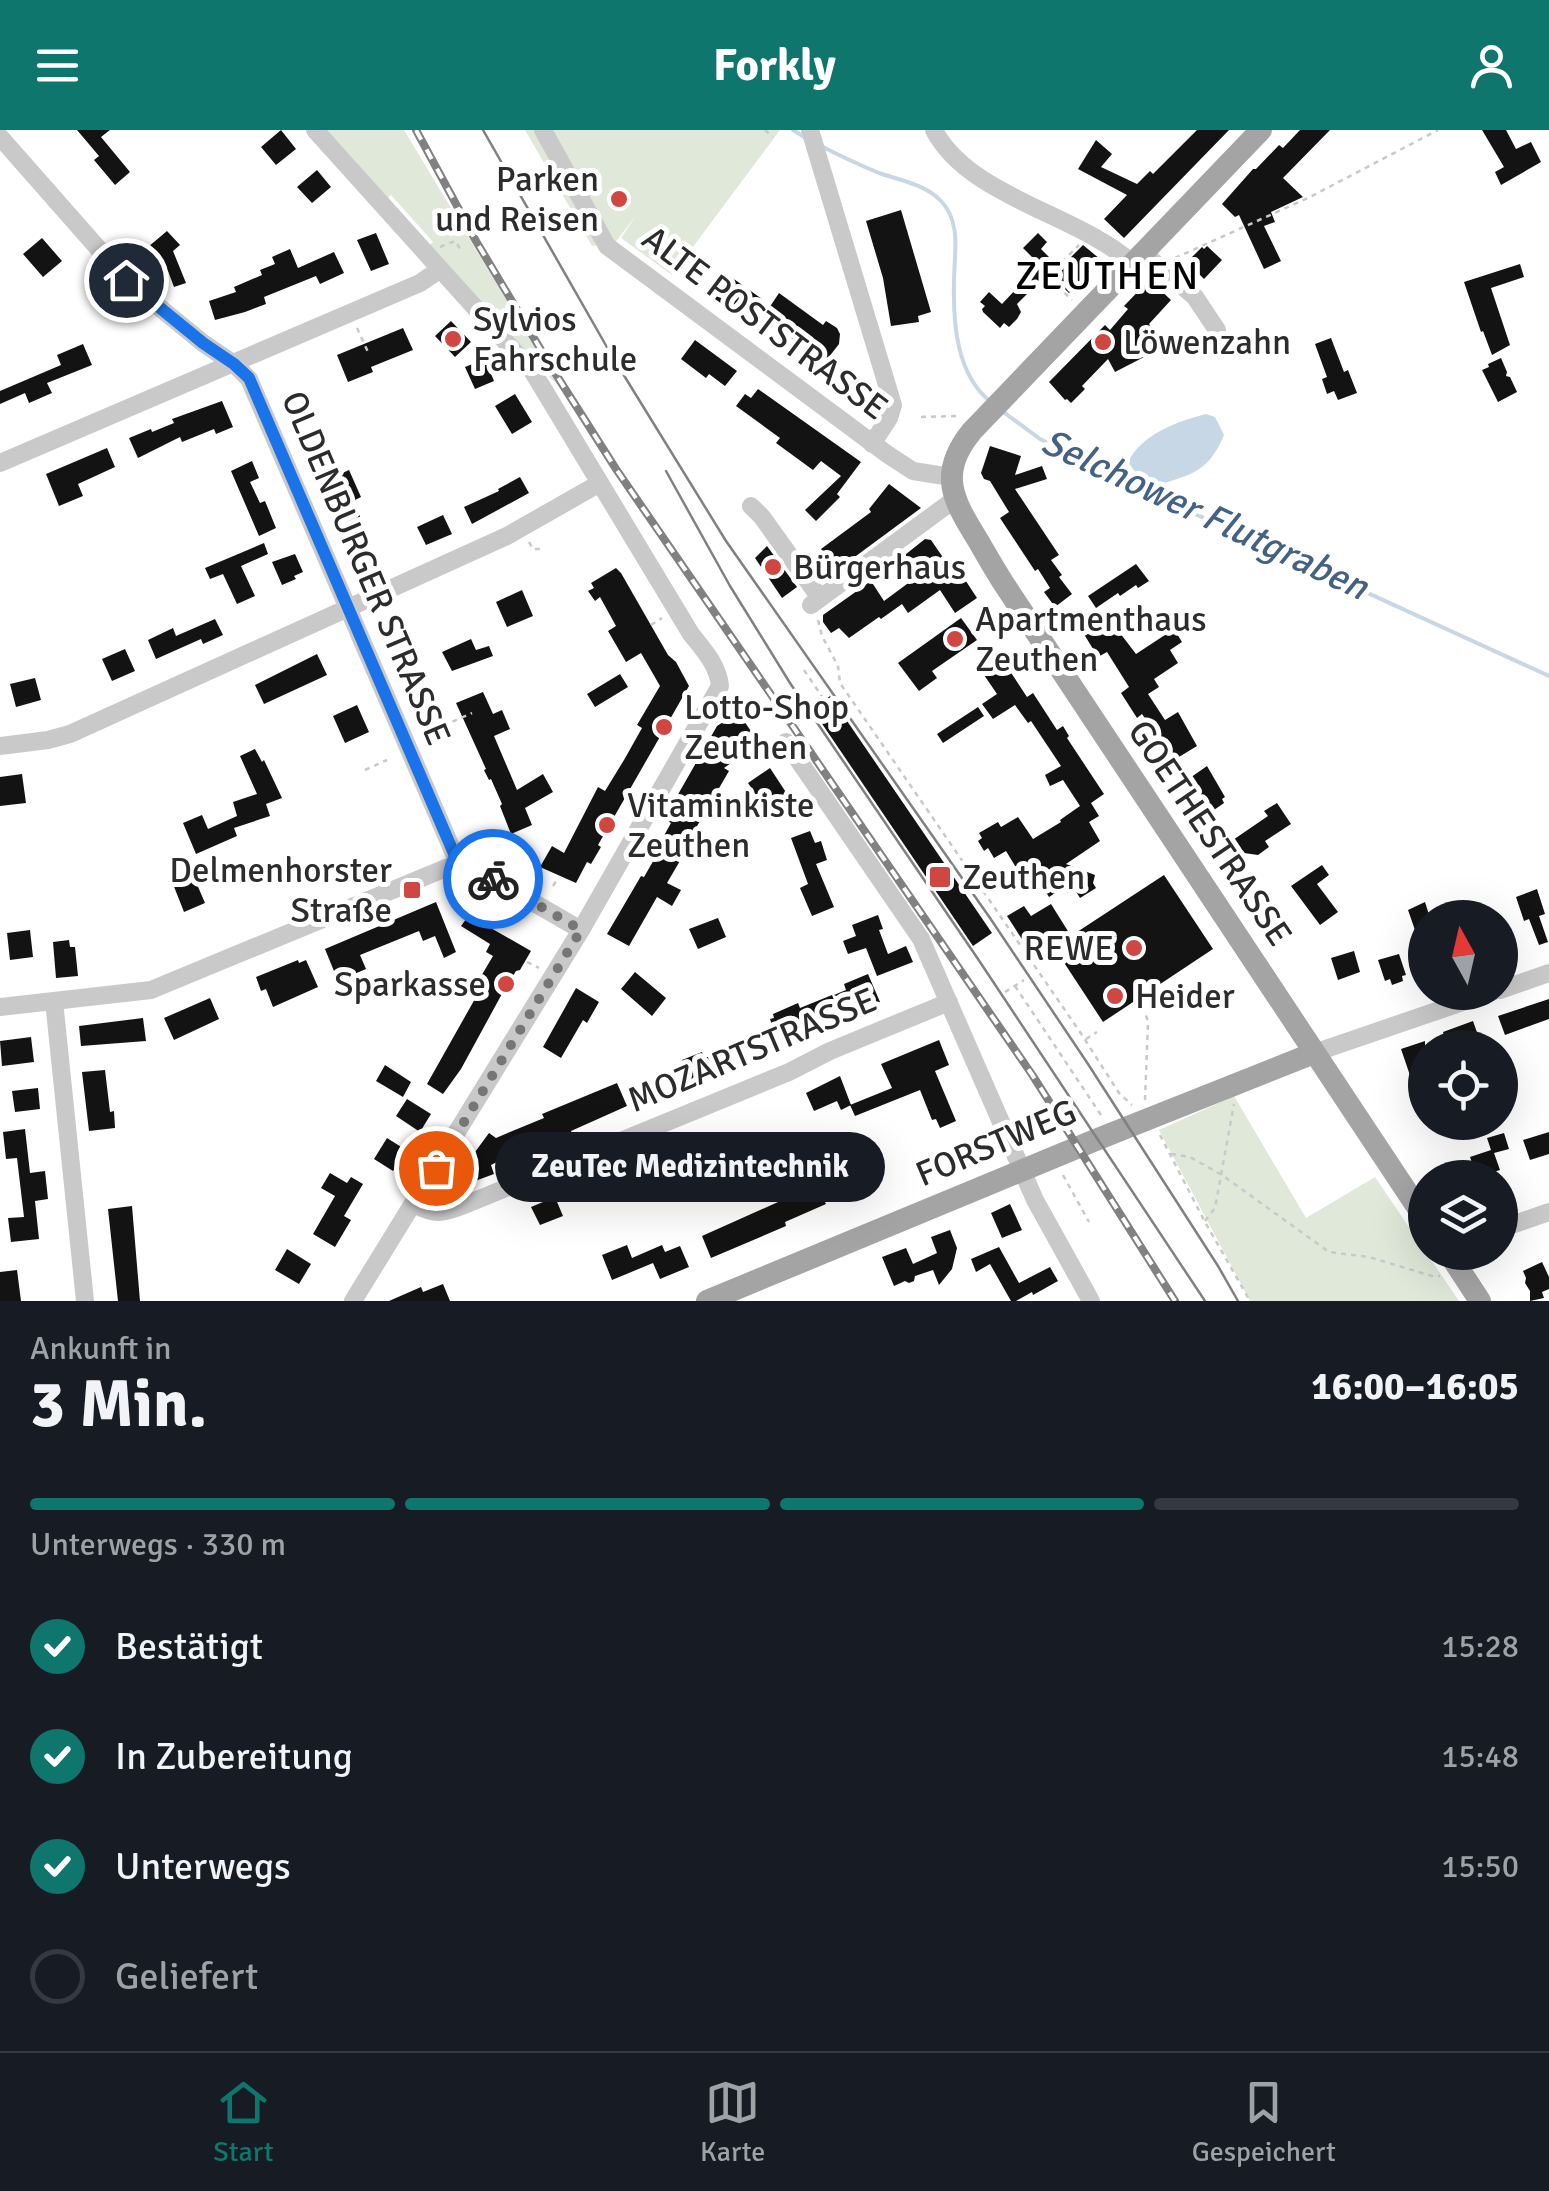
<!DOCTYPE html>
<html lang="de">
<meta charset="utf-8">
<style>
body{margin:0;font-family:Signika,sans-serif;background:#20242c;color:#f1f3f6;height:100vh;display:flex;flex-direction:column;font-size:38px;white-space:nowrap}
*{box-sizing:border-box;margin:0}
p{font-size:32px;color:#9ea1a6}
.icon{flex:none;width:55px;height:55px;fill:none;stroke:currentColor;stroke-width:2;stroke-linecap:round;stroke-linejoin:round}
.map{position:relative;height:1171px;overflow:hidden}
.details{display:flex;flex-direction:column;background:#171b24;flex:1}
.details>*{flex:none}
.needle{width:65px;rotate:352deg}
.buttons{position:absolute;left:1408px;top:770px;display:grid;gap:20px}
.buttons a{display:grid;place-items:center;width:110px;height:110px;border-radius:50%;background:#171b24;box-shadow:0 10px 40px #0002;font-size:50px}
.pin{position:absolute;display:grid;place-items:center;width:85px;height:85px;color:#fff;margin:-42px;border:5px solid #fff;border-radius:50%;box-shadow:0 2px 10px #0007}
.courier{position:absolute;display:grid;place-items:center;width:100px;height:100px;margin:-50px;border:8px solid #1a73e8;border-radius:50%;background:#fff;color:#222;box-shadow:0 2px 12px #0007}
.bubble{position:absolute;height:70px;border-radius:35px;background:#171b24;box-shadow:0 10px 40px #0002;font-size:32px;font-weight:700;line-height:70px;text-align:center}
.overview em{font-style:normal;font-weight:700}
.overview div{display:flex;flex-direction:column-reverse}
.overview{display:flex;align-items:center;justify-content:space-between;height:170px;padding:0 30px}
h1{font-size:65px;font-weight:700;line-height:75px}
.bar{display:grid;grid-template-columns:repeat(4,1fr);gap:15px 10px;align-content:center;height:120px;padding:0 30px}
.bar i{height:12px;border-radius:8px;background:#363941}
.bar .current{background:#0f766e}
.bar p{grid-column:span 4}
ol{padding:0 30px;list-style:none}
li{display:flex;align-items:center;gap:30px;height:110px}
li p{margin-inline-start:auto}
li .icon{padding:10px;border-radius:50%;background:#0f766e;color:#fff;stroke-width:4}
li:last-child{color:#9ea1a6}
li i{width:55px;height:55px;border:5px solid #363941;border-radius:50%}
header{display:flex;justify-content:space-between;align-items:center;height:130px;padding:0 30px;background:#0f766e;color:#fff;font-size:45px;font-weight:700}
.menu{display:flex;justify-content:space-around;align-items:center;height:140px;border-top:2px solid #363941;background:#171b24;font-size:28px;color:#9ea1a6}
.menu a{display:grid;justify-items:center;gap:5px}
.menu .current{color:#0f766e}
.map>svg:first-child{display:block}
</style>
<header><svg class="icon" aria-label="menu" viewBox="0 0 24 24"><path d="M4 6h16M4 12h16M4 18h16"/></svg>Forkly<svg class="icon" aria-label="person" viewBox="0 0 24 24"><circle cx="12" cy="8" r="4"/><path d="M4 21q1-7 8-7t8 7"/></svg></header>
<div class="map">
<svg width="1549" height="1171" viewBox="0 0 1549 1171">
<rect width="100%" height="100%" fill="#fff"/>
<path fill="#e0e8da" d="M326 0H404L557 254 539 238 427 117 433 112 391 65 385 70Z
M525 0H780L672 145 621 108 637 84 615 113 592 116Z
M1234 966 1306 1088 1375 1047 1459 1171H1250L1159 1000Z"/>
<path fill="#c8d7e6" d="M1206 284 1215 287 1224 305C1213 331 1202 341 1177 349 1153 358 1142 353 1128 332 1142 304 1178 291 1206 284Z"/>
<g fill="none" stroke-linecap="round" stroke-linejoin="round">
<path stroke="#c8d7e6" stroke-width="4" d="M793 0 806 8
M823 17C842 27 860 35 879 43 900 50 926 55 941 71 962 93 954 124 954 152 953 192 956 245 991 272
M1002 281 1040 309 1123 351 1549 546"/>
</g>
<path fill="#131313" d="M77 0H110L101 7 130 42 115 55 94 30 99 26Z
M281 0 296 19 276 35 261 17Z
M1197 0H1229L1124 108 1104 89 1127 65 1078 39 1096 10 1112 24 1101 37 1137 54 1150 41 1153 44Z
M1300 0H1330L1283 48 1303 67 1271 82 1275 92 1264 96 1281 131 1264 139 1239 85 1235 87 1222 74 1253 39H1256L1279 15 1283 18Z
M1482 0H1506L1516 19 1531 12 1541 32 1501 55 1495 42 1504 37Z
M317 40 331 57 312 73 297 57Z
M901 80 931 182 918 186 919 192 891 196 883 148 866 91Z
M167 101 180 115 173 121 186 153 174 157 168 141 148 117Z
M376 103 389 134 371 141 357 110Z
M1038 103 1047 112 1041 119 1060 138 1083 115 1100 129 1069 163 1048 143 1017 174 1021 182 1017 189 1009 197 1004 193 1000 198 983 182 982 179 985 176 980 172 989 162 1002 174 1019 156 1016 153 1036 131 1023 118Z
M42 108 62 131 43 147 23 124Z
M1207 116 1222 130 1204 149 1187 132 1202 117 1204 119Z
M290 119 298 138 334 122 344 143 320 154 316 146 264 167 266 174 245 182 215 190 209 171 236 162 234 157 262 145 260 140 275 134 272 127Z
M1520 134 1524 147 1491 158 1510 215 1492 225 1483 201 1481 202 1464 152Z
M731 147 762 169 746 191 715 169Z
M1152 147 1160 155 1157 157 1171 170 1149 194 1152 198 1149 204 1151 207 1141 218 1148 225 1115 242 1108 229 1082 256 1085 259 1071 273 1067 269 1065 270 1049 252 1105 195 1110 200 1128 179 1124 176Z
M779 163 823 195 826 191 837 198 840 204 839 214 825 232 776 197 779 194 765 184Z
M451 191 471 212 455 227 435 206Z
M403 198 413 220 371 237 373 242 348 252 337 225Z
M1331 208 1344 242 1348 240 1357 263 1338 270 1334 261 1327 264 1322 249 1327 247 1315 214Z
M695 210 737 241 725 256 709 244 706 248 681 229Z
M83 214 92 235 47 253 52 263 29 273 25 263 0 274V261L61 235 57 225Z
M1501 228 1507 242 1506 246 1510 247 1517 262 1498 272 1482 240 1489 237 1488 234Z
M485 229 494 251 475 259 465 237Z
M758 259 861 332 837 364 840 367 816 391 805 380 841 346 821 331 813 340 776 313 780 308 736 276 745 264 751 268Z
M515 264 532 292 512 304 495 276Z
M222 271 233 297 216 304 214 299 182 312 180 307 138 328 129 308 151 299 152 302 174 293 172 289Z
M990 316 1021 326 1015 345 1042 336 1047 349 1015 359 1059 425 1051 430 1062 445 1059 447 1072 464 1055 477 1044 462 1050 458 1038 439 1035 441 1000 388 1009 382 990 351 984 349 981 343Z
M107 318 115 337 78 354 83 366 59 376 46 344Z
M252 331 259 348 250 352 260 373 265 371 276 398 259 406 231 341Z
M349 340 361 367 353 371 367 402 362 405 374 436 361 442 349 411 346 412 321 353Z
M520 347 529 363 472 394 464 377 499 361 498 359Z
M889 354 921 378 837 440 821 419 871 382 869 379Z
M443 385 452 404 426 415 417 397Z
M925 409 931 410 953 442 958 439 977 468 955 483 940 460 908 483 902 474 881 489 879 487 849 508 839 498 831 503 823 492V485L871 451 884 471 911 451 896 432Z
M264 413 268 424 241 436 255 466 237 474 223 444 210 449 205 438Z
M767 416 797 457 782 468 755 428Z
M295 424 303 442 294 446 296 449 282 455 272 432Z
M1136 434 1149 451 1138 458 1136 455 1120 466 1118 463 1096 478 1088 466Z
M616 438 621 443 668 525 676 532 689 556 598 715 601 717 591 734 587 732 576 753 540 737 552 716 564 723 598 657 605 661 624 630 642 598 637 595 660 556 641 523 626 532 608 501 616 496 600 467 595 471 588 461 594 458 591 453Z
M522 460 533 486 507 497 496 472Z
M1107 486 1136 524 1174 499 1182 512 1170 520 1178 533 1154 549 1159 557 1148 564 1165 590 1178 582 1197 616 1174 630 1142 584 1137 588 1121 563 1129 557 1107 522 1098 527 1082 501Z
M961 488 977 510 932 541 937 548 919 561 898 533Z
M215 489 223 505 203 514 201 509 156 529 148 510 173 498 176 506Z
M471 509 476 520 489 516 493 526 452 541 442 522Z
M125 519 135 541 112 551 102 529Z
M317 524 327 545 264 574 255 555Z
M1002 529 1027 567 1033 563 1057 600 1063 596 1069 606 1067 608 1104 664 1091 673 1099 686 1089 692 1100 711 1066 734 1095 745 1093 753 1096 758 1080 768 1071 753 1049 767 1037 748 1026 754 1006 721 994 728 988 718 984 721 978 711 982 708 979 703 998 692 1001 697 1018 687 1033 709 1061 692 1060 690 1080 676 1063 650 1050 656 1045 645 1061 636 1031 591 1028 593 1015 575 993 589 982 574 997 564 982 542Z
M620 544 628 557 595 577 587 564Z
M35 548 41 570 16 577 10 554Z
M483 562 493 584 502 580 510 599 494 606 517 660 543 644 553 662 525 678 532 695 511 704 500 676 502 674 491 649 489 650 484 640 486 639 456 573Z
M830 566 992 803 973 816 812 579Z
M357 575 369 602 345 613 333 586Z
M978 577 984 586 943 613 937 604Z
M731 587H739L744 591 755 607 752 609 756 615 724 638 729 641 682 722 684 724 667 753 681 760 672 776 657 767 629 816 607 804 641 746 644 747 659 721 656 720 671 693 664 689 717 596Z
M255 619 262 632 264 630 282 668 266 674 270 686 234 698 237 706 196 724 183 693 202 685 208 699 237 686 233 672 257 664 240 626Z
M1207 636 1225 667 1222 669 1224 673 1214 680 1211 676 1208 678 1187 650Z
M770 638 795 676 773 691 748 653Z
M22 644 26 673 0 676V647Z
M1277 673 1291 694 1265 711 1269 717 1258 725 1237 722 1230 712 1268 686 1264 681Z
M810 701 815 713 821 711 827 730 816 734 834 777 812 786 800 758 808 754 791 708Z
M1322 735 1329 745 1317 754 1338 782 1320 795 1291 756Z
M193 745 205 773 184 782 173 754Z
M1164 745 1213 819 1103 892 1061 828 1051 835 1037 814 1027 817 1007 786 1024 776 1031 786 1051 774 1071 806Z
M1537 759 1545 784 1539 786 1548 812 1539 815 1529 789 1524 791 1516 767Z
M436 772 456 822 444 828 435 806 423 811 419 801 360 825 366 839 338 851 325 819Z
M1425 772 1430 788H1425V823H1423L1408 780Z
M475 777 494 789 489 797 531 821 520 840 516 841 503 862 461 939 443 964 427 954 485 851 480 848 493 826 486 822 490 814 461 796Z
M878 785 883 799 879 800 888 824 906 816 913 832 877 846 866 818 848 824 843 811 856 806 852 795Z
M718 788 726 807 698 819 689 799Z
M30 800 33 827 10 830 7 803Z
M69 810 70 817H75L78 846 56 848 53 812Z
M1354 821 1360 842 1338 850 1331 828Z
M1399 824 1406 845 1402 846 1403 851 1392 855 1390 849 1385 851 1378 830Z
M298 830 299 833 306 830 318 857 273 877 266 859 261 861 256 847Z
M635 842 666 868 652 886 621 859Z
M868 844 880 872 864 878 834 865 846 860 844 854Z
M576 858 599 872 587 893 583 890 561 928 543 917Z
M832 865 841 887 783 909 779 899 774 901 770 889 774 888 773 884 798 873 800 878Z
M210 868 219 889 174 910 164 888Z
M1549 869V889L1505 905 1498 886Z
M143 888 146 911 81 916 79 896Z
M1473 891 1480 911 1474 913 1475 918H1448L1443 902Z
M31 907 34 932 2 936 0 911Z
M939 910 949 935 935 941 956 991 940 998 936 989 932 990 920 960 855 986 850 975 892 958 881 934Z
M1425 911V957L1415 960 1401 919Z
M726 921 729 928 708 938 710 942 691 950 682 930 702 922 704 928Z
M385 935 411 952 403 967 376 951Z
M105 940 110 982 114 981 115 998 89 1001 82 942Z
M840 946 851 975 841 980 837 971 814 981 806 963Z
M617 953 627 976 571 1001 576 1016 568 1019 561 1004 553 1008 551 1003 517 1017 518 1021 491 1035 494 1044 475 1051 464 1037 489 1003 496 1008 510 1002 544 988 542 984Z
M38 958 40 979 15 982 12 961Z
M407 969 431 984 420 1002 396 986Z
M25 999 30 1043 45 1041 48 1069 35 1071 39 1109 11 1112 8 1088 24 1087 17 1028 6 1029 3 1002Z
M1549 1002V1024L1530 1030 1523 1010Z
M1504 1003 1509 1019 1494 1023 1500 1040 1477 1047 1470 1027 1491 1020 1487 1008Z
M387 1008 406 1020 393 1041 374 1029Z
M865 1030 874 1051 863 1056 865 1061 853 1066 851 1061 825 1072 826 1074 785 1092 786 1096 711 1128 702 1106 787 1068 784 1062 790 1060 789 1058 814 1047 816 1051Z
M330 1043 347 1053 351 1047 363 1054 344 1086 351 1090 335 1117 313 1104 335 1066 321 1058Z
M555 1067 563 1086 540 1095 531 1077Z
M1010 1074 1022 1100 1002 1108 991 1083Z
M132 1076 140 1171H118L108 1079Z
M950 1100 957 1118 952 1139 939 1155 933 1140 915 1146 914 1151 909 1153 905 1151 894 1156 882 1127 906 1118 913 1134 937 1123 931 1107Z
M627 1115 632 1128 662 1115 665 1122 680 1116 689 1137 660 1149 653 1133 612 1150 602 1125Z
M999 1117 1019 1153 1050 1137 1058 1151 1033 1165 1032 1162 1016 1171H1011L990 1134 976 1142 971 1129Z
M287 1119 311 1134 299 1154 275 1140Z
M1542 1132 1549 1147V1159L1542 1162 1544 1168 1530 1171V1161L1525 1153 1526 1148 1523 1141Z
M17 1140 21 1171H0V1142Z
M443 1154 450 1171H389L421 1157 423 1162Z"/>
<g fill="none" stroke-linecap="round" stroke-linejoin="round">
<path stroke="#c9c9c9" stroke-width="2.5" stroke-dasharray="5 5" stroke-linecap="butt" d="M765 0 773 7
M440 117 455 111 461 120
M1175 128 1308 68 1438 0
M1062 132 1079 115
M1050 149 1072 170
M357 198 368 222
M921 287 959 286
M529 412 533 419H540
M818 490 822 506 838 536 840 553 1080 902 1119 963 1132 975
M651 495 662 488
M804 540 831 580
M818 589 837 576
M448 598 447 594 472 583
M754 608 766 625
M365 640 387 630
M491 731 502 725
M553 756 558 748
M527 832 539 838
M1015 856 1103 988
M1005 862 1024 850
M1086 909 1097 902
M1145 970 1148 892 1145 882
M1160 1005 1205 1092 1250 1171
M1171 1024 1190 1027 1222 1045 1329 1122 1369 1127 1432 1146H1440
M1063 1045 1089 1092
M1205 1091 1215 1078 1234 974"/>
<path stroke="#c9c9c9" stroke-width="18" d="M315 0 533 242 691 504C703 519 718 535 720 556L581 800 353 1171
M543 0 607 116 887 324 913 341 951 347
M810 0 893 275 889 288 872 314
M934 0C969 67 1077 84 1132 133
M0 7 126 150 203 213 234 234 249 249 458 733
M1142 122 1195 167 1217 200
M0 333 420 153 439 140
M751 376 762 387 820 468
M811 475 955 369
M786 612 921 809 1035 1070 1091 1171
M0 616 48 610 70 604 507 406 600 353
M458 733 467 734 581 800
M1500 860 1549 843
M54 871 85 1171
M0 877 151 860 458 733
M1314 923 1492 862
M414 1074C436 1086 445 1083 467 1074L789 942 830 921 949 872
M1500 1099 1549 1082"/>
<path stroke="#a4a4a4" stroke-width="22" d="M1261 0 972 301C937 344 953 370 979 412 987 426 995 440 1004 454L1425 1089
M1448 1122 1480 1171
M707 1171 1098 1009 1314 923"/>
<path stroke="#818181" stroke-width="2.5" d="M483 0 612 226 726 411 990 788 1088 934 1218 1136 1238 1171
M666 341 730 456 790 553 978 829 1205 1171"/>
<defs>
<path id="rail" d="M416 0 476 111 550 235 616 339 1033 946 1175 1171"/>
</defs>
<use href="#rail" stroke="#818181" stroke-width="8"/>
<use href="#rail" stroke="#fff" stroke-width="4" stroke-dasharray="11" stroke-linecap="butt"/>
</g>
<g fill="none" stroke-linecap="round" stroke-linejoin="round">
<path stroke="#767676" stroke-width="10" stroke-dasharray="0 18" d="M436 1038 581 800 493 749"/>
<path stroke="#1a73e8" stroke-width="12" d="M126 150 203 213 234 234 249 248 458 733 467 734 493 749"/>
</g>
<g fill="#d04640" stroke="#fff" stroke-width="4">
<circle cx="619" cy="69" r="10"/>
<circle cx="453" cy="209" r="10"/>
<circle cx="1103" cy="212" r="10"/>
<circle cx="773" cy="437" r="10"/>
<circle cx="955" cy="509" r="10"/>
<circle cx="664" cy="597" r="10"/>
<circle cx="607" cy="695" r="10"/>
<rect x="928" y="735" width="24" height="24" rx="5"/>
<rect x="402" y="750" width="20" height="20" rx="5"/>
<circle cx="1134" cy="818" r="10"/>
<circle cx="506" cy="854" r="10"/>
<circle cx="1115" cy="866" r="10"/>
</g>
<g text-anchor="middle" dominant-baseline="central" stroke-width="10" stroke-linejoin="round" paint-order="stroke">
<g font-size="35" fill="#2c2c2c" stroke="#fff" text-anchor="start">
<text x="599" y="49" text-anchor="end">Parken<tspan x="599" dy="40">und Reisen</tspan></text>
<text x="473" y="189">Sylvios<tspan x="473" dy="40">Fahrschule</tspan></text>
<text x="1123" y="212">Löwenzahn</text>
<text x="793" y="437">Bürgerhaus</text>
<text x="975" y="489">Apartmenthaus<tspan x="975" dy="40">Zeuthen</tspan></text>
<text x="684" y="577">Lotto-Shop<tspan x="684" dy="40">Zeuthen</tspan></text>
<text x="627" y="675">Vitaminkiste<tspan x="627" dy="40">Zeuthen</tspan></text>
<text x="392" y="740" text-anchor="end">Delmenhorster<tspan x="392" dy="40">Straße</tspan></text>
<text x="962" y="747">Zeuthen</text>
<text x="1114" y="818" text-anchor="end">REWE</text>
<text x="486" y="854" text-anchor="end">Sparkasse</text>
<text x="1135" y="866">Heider</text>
</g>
<g font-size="35" fill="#2c2c2c" stroke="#fff">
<text transform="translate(765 193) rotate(37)">ALTE POSTSTRASSE</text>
<text transform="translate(366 438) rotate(67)">OLDENBURGER STRASSE</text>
<text transform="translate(1210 703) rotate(56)">GOETHESTRASSE</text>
<text transform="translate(752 920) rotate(-23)">MOZARTSTRASSE</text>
<text transform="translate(996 1013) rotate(-23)">FORSTWEG</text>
</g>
<g font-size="38" font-style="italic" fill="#446384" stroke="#fff">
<text transform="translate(1205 384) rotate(25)">Selchower Flutgraben</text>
</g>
<g font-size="40" letter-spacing="2.5" fill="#000" stroke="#fff">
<text x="1108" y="146">ZEUTHEN</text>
</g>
</g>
</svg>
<div class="buttons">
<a><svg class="needle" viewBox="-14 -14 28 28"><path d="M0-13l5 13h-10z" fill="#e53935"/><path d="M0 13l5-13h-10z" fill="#9ea1a6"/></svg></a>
<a><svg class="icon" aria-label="locate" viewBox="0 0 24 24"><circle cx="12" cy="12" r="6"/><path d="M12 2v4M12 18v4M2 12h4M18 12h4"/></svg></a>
<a><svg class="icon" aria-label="layers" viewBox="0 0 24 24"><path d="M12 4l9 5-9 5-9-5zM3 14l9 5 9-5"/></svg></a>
</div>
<div class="pin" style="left:436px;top:1038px;background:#ea580c"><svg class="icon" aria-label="bag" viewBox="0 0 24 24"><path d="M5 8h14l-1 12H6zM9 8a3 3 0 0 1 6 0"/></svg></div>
<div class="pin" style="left:126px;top:150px;background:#1f2937"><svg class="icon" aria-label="home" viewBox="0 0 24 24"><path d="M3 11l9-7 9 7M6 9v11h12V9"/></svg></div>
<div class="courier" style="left:493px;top:749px"><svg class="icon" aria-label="bike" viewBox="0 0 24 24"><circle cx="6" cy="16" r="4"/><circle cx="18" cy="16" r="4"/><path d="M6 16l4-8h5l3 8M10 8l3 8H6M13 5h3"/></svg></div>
<div class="bubble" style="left:495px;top:1002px;width:390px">ZeuTec Medizintechnik</div>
</div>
<section class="details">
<div class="overview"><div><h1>3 Min.</h1><p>Ankunft in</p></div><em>16:00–16:05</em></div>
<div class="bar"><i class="current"></i><i class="current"></i><i class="current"></i><i></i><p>Unterwegs · 330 m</p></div>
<ol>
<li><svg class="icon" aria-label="check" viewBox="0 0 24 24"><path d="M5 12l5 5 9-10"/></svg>Bestätigt<p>15:28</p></li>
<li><svg class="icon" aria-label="check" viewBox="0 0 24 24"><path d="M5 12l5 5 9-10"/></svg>In Zubereitung<p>15:48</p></li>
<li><svg class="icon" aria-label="check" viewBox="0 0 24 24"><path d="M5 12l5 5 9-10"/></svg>Unterwegs<p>15:50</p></li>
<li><i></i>Geliefert</li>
</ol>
</section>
<nav class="menu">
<a class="current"><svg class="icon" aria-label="home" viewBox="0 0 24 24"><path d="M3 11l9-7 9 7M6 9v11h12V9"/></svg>Start</a>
<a><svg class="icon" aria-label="map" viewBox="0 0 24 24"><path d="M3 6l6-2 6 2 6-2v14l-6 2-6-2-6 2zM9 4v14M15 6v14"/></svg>Karte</a>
<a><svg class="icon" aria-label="saved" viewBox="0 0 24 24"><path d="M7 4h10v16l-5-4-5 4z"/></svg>Gespeichert</a>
</nav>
